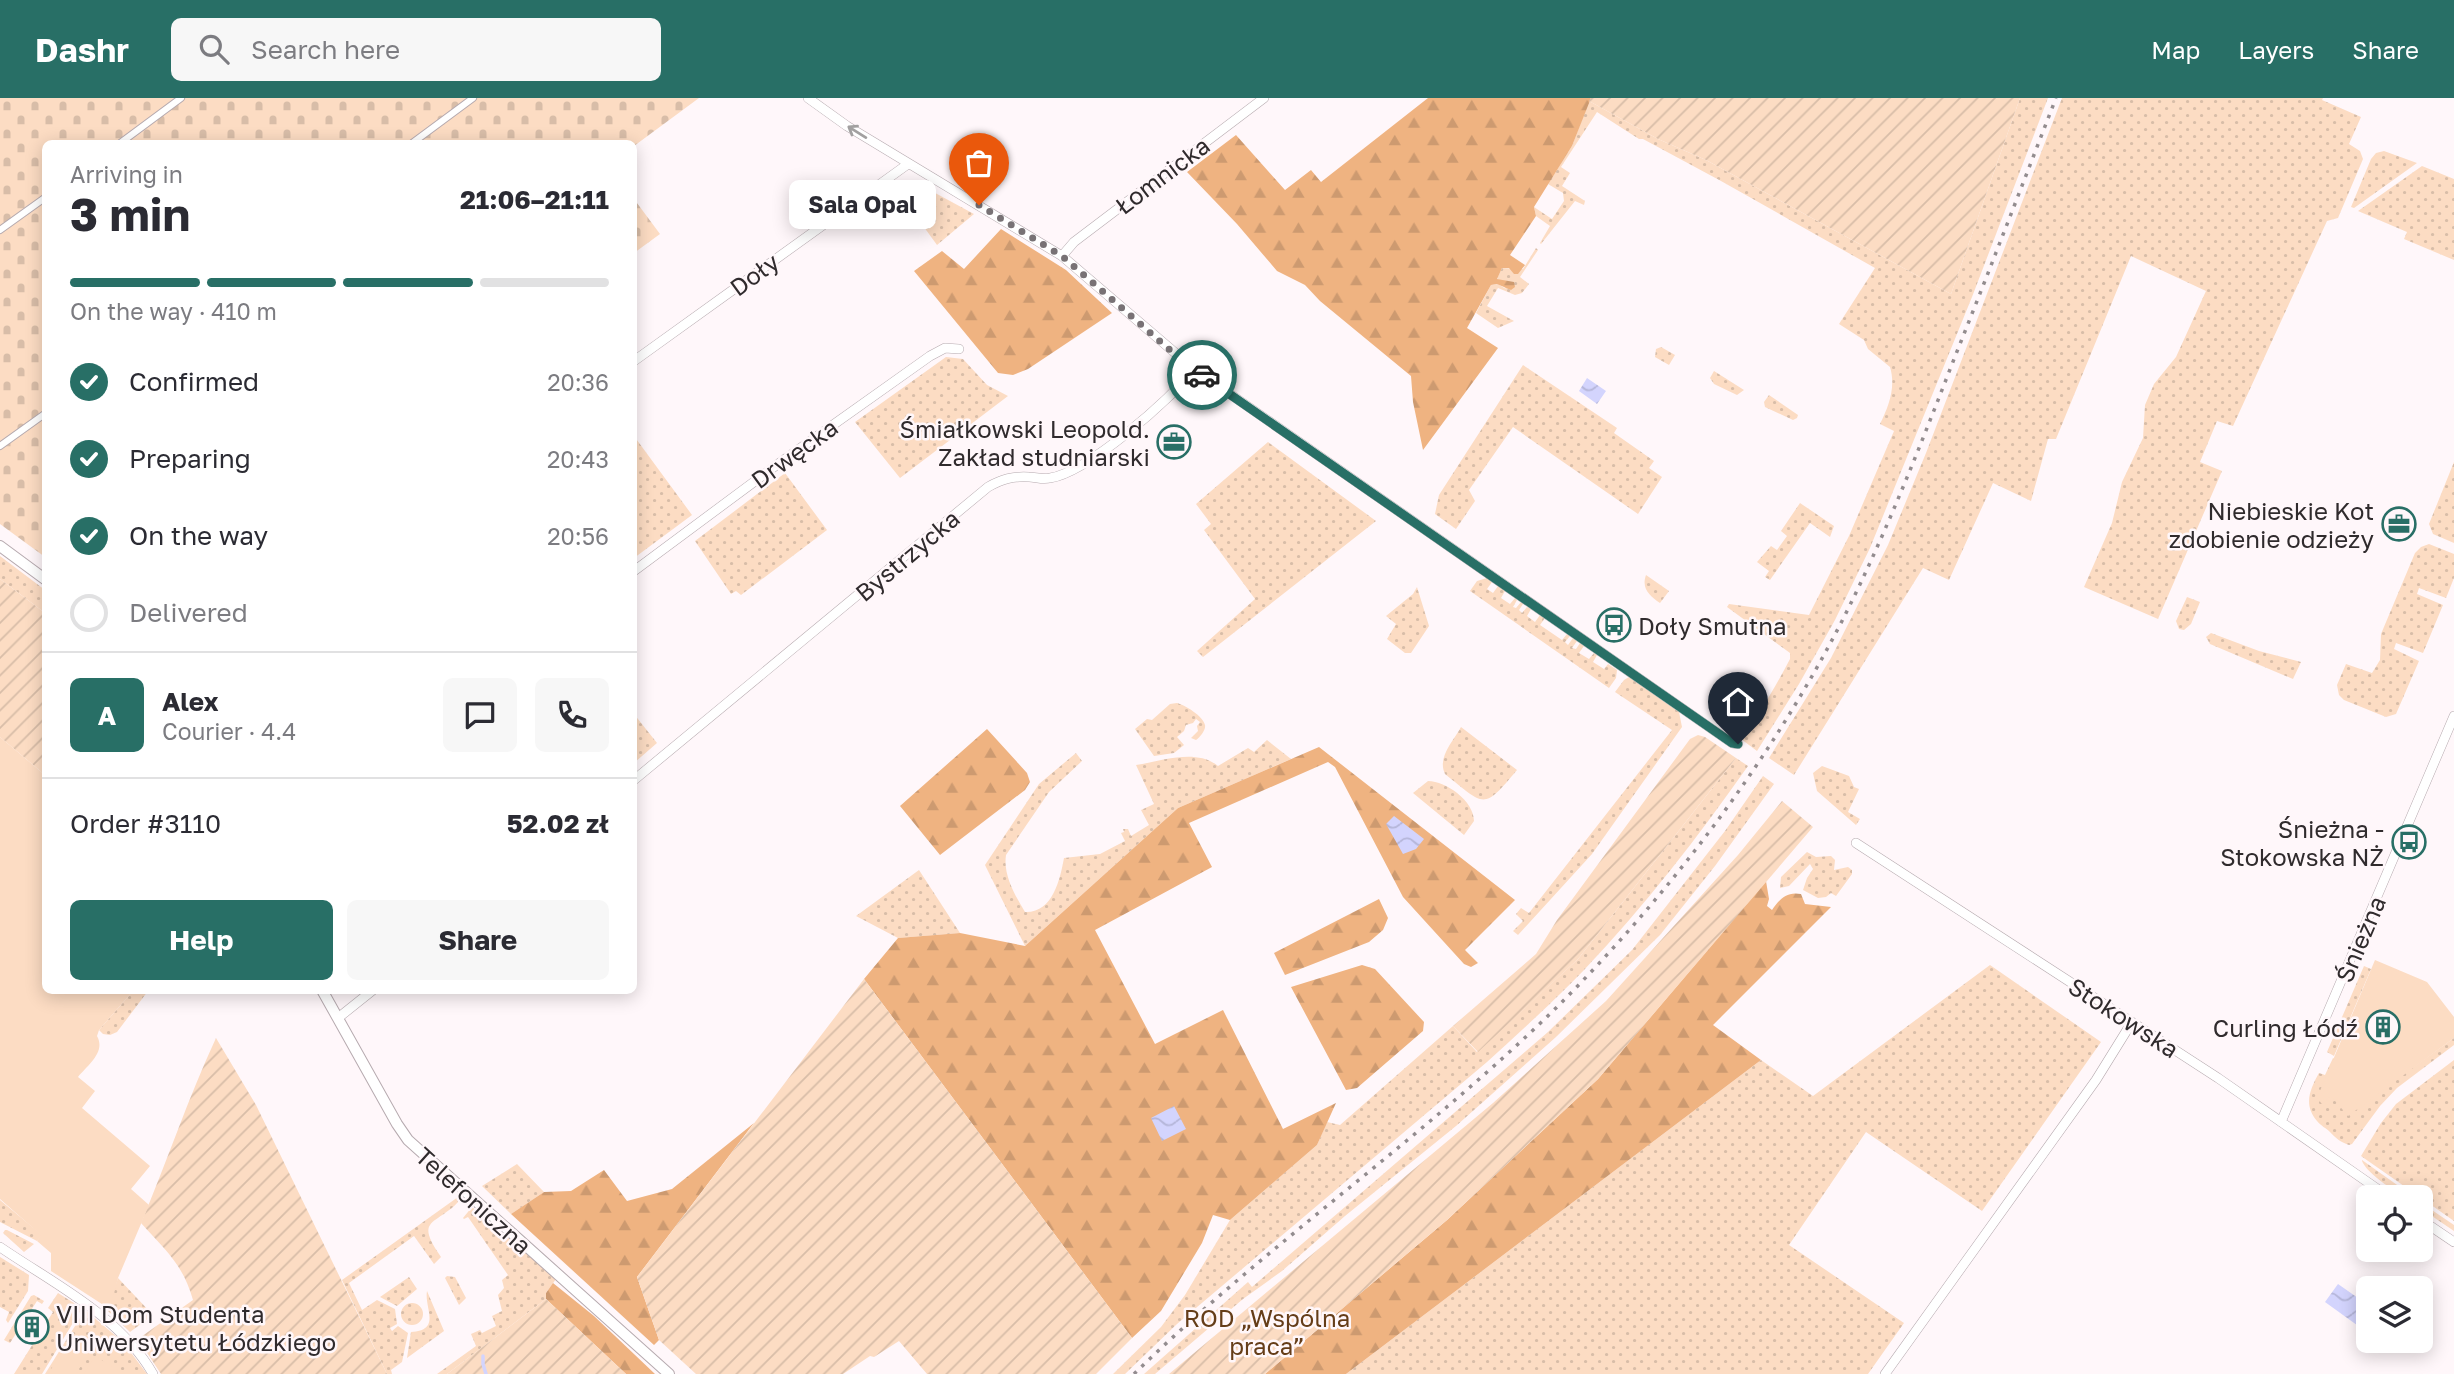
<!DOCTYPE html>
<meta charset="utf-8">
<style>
body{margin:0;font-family:"Golos Text",sans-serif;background:#f7f7f7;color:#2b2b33;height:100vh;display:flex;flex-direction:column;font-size:26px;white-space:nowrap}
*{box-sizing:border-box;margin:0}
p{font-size:23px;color:#7c7c81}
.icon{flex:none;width:38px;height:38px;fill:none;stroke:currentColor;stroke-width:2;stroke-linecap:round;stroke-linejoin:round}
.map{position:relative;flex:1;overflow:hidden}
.side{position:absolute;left:42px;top:42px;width:595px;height:854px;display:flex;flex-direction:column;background:#fff;border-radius:10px;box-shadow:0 4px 18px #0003}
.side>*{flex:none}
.tools{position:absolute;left:2356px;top:1087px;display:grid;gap:14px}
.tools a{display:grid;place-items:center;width:77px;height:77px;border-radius:10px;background:#fff;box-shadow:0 4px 18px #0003;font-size:35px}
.pin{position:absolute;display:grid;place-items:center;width:60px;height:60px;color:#fff;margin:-72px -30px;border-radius:50% 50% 50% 0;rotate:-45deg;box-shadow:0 0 7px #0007}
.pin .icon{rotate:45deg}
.courier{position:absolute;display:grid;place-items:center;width:70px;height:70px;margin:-35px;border:5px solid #286f66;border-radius:50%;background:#fff;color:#222;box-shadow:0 2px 9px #0007}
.bubble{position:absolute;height:49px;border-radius:10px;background:#fff;box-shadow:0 4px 18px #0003;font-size:23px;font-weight:700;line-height:49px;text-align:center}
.summary em{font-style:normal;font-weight:700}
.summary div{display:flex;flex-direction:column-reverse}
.summary{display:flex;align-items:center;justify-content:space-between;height:119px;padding:0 28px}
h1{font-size:46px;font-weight:700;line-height:52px}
.bar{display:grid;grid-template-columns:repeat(4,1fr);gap:10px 7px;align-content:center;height:84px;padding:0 28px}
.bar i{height:9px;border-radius:5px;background:#e1e1e2}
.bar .active{background:#286f66}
.bar p{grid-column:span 4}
.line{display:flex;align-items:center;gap:18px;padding:0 28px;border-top:2px solid #e1e1e2}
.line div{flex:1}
.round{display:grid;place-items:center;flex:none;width:74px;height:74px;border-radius:10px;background:#f7f7f7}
ol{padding:0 28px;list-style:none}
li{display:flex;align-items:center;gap:21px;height:77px}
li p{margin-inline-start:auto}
li .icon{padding:7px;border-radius:50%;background:#286f66;color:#fff;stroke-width:4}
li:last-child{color:#7c7c81}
li i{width:38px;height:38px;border:4px solid #e1e1e2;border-radius:50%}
.button{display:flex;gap:14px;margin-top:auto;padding:14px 28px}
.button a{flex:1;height:80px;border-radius:10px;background:#286f66;color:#fff;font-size:28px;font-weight:700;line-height:80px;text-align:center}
.button a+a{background:#f7f7f7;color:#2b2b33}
header{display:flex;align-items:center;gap:42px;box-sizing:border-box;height:98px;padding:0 35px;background:#286f66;color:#fff}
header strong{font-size:33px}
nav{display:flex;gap:38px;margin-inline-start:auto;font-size:24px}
.search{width:490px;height:63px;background:#f7f7f7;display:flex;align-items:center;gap:18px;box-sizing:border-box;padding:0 24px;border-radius:10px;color:#7c7c81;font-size:26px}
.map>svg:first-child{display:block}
</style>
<header>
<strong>Dashr</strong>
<div class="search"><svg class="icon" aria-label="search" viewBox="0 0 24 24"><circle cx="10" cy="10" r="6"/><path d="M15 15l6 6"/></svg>Search here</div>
<nav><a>Map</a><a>Layers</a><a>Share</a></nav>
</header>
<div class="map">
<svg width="2454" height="1276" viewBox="0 0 2454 1276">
<defs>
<pattern id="grass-dots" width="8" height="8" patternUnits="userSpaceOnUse" patternTransform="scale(1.75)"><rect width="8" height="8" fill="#fcdcc3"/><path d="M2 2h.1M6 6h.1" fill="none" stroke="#d8bda8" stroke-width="1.8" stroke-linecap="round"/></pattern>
<pattern id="forest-firs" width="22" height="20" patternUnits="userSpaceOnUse" patternTransform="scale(1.75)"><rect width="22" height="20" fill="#efb381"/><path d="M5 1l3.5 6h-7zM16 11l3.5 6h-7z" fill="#cd9a70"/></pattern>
<pattern id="cemetery-stones" width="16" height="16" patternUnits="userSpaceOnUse" patternTransform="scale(1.75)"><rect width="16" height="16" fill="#fcdcc3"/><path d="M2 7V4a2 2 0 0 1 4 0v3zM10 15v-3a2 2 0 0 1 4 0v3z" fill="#d8bda8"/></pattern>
<pattern id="garden-furrows" width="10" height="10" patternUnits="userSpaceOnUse" patternTransform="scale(1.75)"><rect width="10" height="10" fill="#fcdcc3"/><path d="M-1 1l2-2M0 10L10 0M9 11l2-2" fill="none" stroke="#d8bda8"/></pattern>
<pattern id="water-waves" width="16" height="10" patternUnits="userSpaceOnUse" patternTransform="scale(1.75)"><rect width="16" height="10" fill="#d3d4fd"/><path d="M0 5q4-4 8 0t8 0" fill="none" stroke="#b5b6d9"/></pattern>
</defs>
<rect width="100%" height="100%" fill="#fff7fa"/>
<path fill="url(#grass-dots)" d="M2020 0H2048L1972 199 1870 450 1835 522 1799 586 1757 653 1737 638C1760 619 1776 587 1790 561V555L1727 509 1729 506 1809 517 1849 438 1894 333 1880 326C1889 308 1896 289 1890 269L1868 251 1864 242 1839 226 1875 170 1721 83 1643 41H1639L1597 14 1561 69 1570 75 1562 88 1585 103 1584 107 1575 103 1541 146 1540 145 1550 128 1536 118 1534 109 1552 121 1564 103 1563 95 1548 86 1572 48 1589 3 1658 41 1706 62 1951 196Z
M2062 0H2323L2322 2 2361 19 2349 46 2360 53 2363 61 2338 120 2327 123 2233 328 2217 323 2200 364 2222 373 2158 521 2084 489 2112 425 2122 384 2143 340 2145 307 2154 286 2176 259 2206 193 2131 158 2056 341H2048L2031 403 1993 385 1949 482 1923 470 1794 677 1769 660 1831 560 1888 447 1926 355Z
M2384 53 2417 65 2354 110 2351 109 2371 61 2376 55Z
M2422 68 2454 81V162L2404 141 2407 134 2358 113Z
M913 83 974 116 937 147 897 92Z
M1536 150 1538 152 1520 179 1529 186 1522 195 1515 197 1498 190 1487 208 1514 223 1498 230 1476 215 1491 187 1498 186 1506 191 1497 180 1502 170 1523 171Z
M1661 249 1675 257 1669 267 1655 259 1656 251Z
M946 259 963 261 987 287 1008 298 900 380 855 324Z
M1523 267 1617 330 1614 335 1654 363 1649 370 1662 379 1638 416 1513 329 1469 392 1475 403 1456 431 1435 416 1439 397Z
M1714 273 1744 292 1737 297 1714 286 1710 280Z
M1769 297 1798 317 1797 320 1793 322 1765 309 1764 304Z
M634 338 692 417 634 460Z
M1268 344 1376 423 1203 559 1197 553 1255 501 1204 432 1211 426 1196 406Z
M2454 364V445L2433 436 2429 426Z
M785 375 827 432 741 497 736 493 731 496 695 443Z
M1800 405 1834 428 1830 439 1810 425 1770 482 1765 479 1769 473 1757 464 1771 448 1777 452 1787 438 1781 433Z
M2429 446 2454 456V480L2446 500 2419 490 2417 496 2443 507 2423 555 2396 545 2394 551 2419 563 2396 616 2386 619 2344 602 2339 597 2337 587 2346 566 2372 575 2380 562 2381 536 2415 455 2421 449Z
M0 458 45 492V515L0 481Z
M1646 477 1669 493 1660 505C1650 498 1641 491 1646 477Z
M1487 480 1492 484 1487 491 1493 495 1498 488 1505 493 1501 500 1510 506 1515 500 1517 502 1513 509 1516 510 1521 504 1523 506 1519 512 1522 515 1527 509 1531 511 1527 518 1535 524 1540 517 1545 520 1540 527 1562 542 1567 536 1570 538 1565 544 1568 547 1573 540 1577 543 1572 550 1576 551 1580 545 1584 548 1579 555 1589 561 1594 555 1597 557 1593 564 1604 571 1608 566 1617 572 1616 580 1609 590 1470 493 1477 483Z
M1417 489 1429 528 1411 555H1405L1387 541 1396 526 1386 518 1413 496Z
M2187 499 2200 504 2191 526 2184 532 2179 531 2176 523Z
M2211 535 2259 553 2301 564 2293 581 2210 546 2206 539Z
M1629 579 1679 614 1682 629 1592 756 1518 837 1513 833 1523 823 1516 816 1521 810 1529 815 1672 632 1615 594 1624 582Z
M1177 605C1185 607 1203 618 1205 627 1206 632 1200 639 1196 642L1191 640 1198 633 1197 628 1200 624 1196 621 1193 625 1186 627 1184 633 1177 639 1184 647 1174 655 1154 658 1135 631 1147 621 1152 622 1170 606Z
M634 616 657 645 634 665V615Z
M1461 629 1517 672C1483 713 1485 708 1445 676 1437 659 1453 644 1461 629Z
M1267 642 1291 661 1178 710 1025 848 985 767 1039 686 1076 655 1082 663 1049 694 1006 757C1003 777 1015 797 1025 814 1053 815 1060 781 1064 760L1100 756 1125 743 1121 735 1124 734 1123 731H1128L1131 738 1149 727 1141 712 1154 706 1136 667C1162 663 1196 650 1218 668L1248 650 1254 654Z
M1736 660 1748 668C1698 739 1644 809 1584 872 1553 904 1520 934 1487 964L1177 1226 1125 1276H1113L1161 1229 1185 1197 1230 1122 1317 1047 1327 1024 1340 1027 1453 928 1477 954 1578 861Z
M1822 668 1849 678 1854 689 1859 691 1848 714 1860 721 1856 727 1817 693 1813 675Z
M1763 678 1774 686 1715 768 1660 837 1556 939 1456 1028 1345 1118 1282 1173 1243 1201 1155 1276H1144L1248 1184 1252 1189 1548 934 1632 852 1725 733Z
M1428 683C1446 683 1474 703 1474 723L1464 737 1413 695Z
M1807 754 1816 759 1831 758 1835 762 1834 772 1848 769 1852 772V776L1836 798 1831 795 1826 799 1818 800 1803 792 1807 780 1813 771 1810 766 1789 788 1780 790 1781 779Z
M919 772 960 835 898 840 856 818Z
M1990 867 2101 944 1982 1113 1866 1034 1789 1147 1904 1225 1868 1276H1346L1761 962 1813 998Z
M2364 868 2371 871 2334 958 2327 954Z
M133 893H148L117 934 110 937 103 936 99 932Z
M2454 940V947L2397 990 2380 1008 2352 1046 2349 1047C2340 1044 2336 1040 2330 1034 2326 1030 2321 1028 2317 1023 2303 1007 2310 991 2319 975L2325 977 2333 960 2390 986Z
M2454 962V1123L2361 1058 2381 1025 2396 1006Z
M2362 1063V1062L2414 1099C2400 1099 2367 1076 2362 1063Z
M517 1066 544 1094 511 1116 482 1088Z
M458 1099 460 1102C437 1128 413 1119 441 1159L434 1166 414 1138 349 1185 362 1212 377 1202 395 1211 397 1226 390 1230 392 1233 398 1228 408 1235 402 1264 391 1272 392 1276H387L342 1182Z
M0 1102 42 1137 37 1143 0 1124Z
M2420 1104 2454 1127V1133L2420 1110Z
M472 1109 556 1181 546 1195V1201L447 1276H437L476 1248 471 1236 480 1232 482 1235 496 1228 492 1218 502 1213 498 1197 504 1190 502 1182 508 1177 468 1119 464 1121 463 1120Z
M5 1132H7L34 1146 24 1154 3 1135Z
M0 1159 29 1177 28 1193 8 1225 6 1222 9 1214 0 1209Z
M447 1178 455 1179 466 1200 459 1207 445 1180Z
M409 1179 417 1191 397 1208 380 1199Z
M118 1180 153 1217 130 1234 107 1212Z
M427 1193 444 1233 407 1260 411 1234C442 1232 424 1210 427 1193Z
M58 1195 82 1210 42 1276H14L53 1214 48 1210Z
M34 1197 44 1203 42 1206 37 1203 10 1245 4 1242 31 1198Z
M401 1216a11 11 0 1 1 22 0a11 11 0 1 1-22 0Z
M85 1212 123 1244 147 1276H45Z"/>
<path fill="url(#forest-firs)" d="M1428 0H1591L1572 48 1534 109 1536 118 1510 157 1525 167 1518 176H1514L1509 170H1502L1497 181 1514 184 1515 189 1511 192 1497 186 1491 187 1467 230 1498 250 1423 352 1413 304 1411 278 1320 203 1305 187 1277 173 1237 126 1187 74 1236 37 1285 92 1311 72 1321 84Z
M1001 131 1066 172 1112 215 1028 271 1013 277 998 275 914 173 942 153 964 171Z
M987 631 1027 675 1030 684 1025 692 940 757 900 708Z
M1319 649 1515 802 1465 852 1478 865 1471 869 1464 866 1403 799 1335 669 1328 664 1189 725 1212 769 1095 832 1155 946 1223 912 1283 1031 1336 1005 1317 1047 1230 1122 1213 1117 1202 1145 1161 1213 1132 1240 864 881 898 840 960 835 1025 848 1178 710Z
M1766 783 1769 801 1767 808 1772 812C1779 802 1786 793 1801 796L1805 806 1831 809 1713 927 1761 962 1346 1276H1265L1447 1122 1598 981Z
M1379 801 1388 820 1383 832 1369 844 1285 877 1274 855Z
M1362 867 1375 871 1424 924 1423 933 1357 990 1346 992 1291 889Z
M754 1025 637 1179 659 1242 654 1247 511 1116 544 1094 571 1093 604 1072 627 1103 672 1091Z
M553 1185 594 1218 655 1276H626L546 1201V1195Z"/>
<path fill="url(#cemetery-stones)" d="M0 0H699L634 48V46H46L45 459 0 426Z
M634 101 660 136 634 155Z"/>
<path fill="url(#garden-furrows)" d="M1591 0H2020L1951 196 1706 62 1658 41 1589 3Z
M0 481 45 515V677L0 639Z
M1698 637 1705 639 1736 660 1578 861 1478 954 1453 928 1536 856 1557 822 1690 641Z
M1782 703 1813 729 1598 981 1447 1122 1265 1276H1169L1493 1005 1606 903 1738 757Z
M864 881 1132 1240 1096 1276H927L899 1243 874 1259 870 1258 843 1276H696L659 1242 637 1179Z
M216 940 256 1007 387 1276H161L138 1241 193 1202C183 1166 165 1152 141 1125 167 1064 188 1000 216 940Z
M546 1201 626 1276H447Z"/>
<path fill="#fcdcc3" d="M0 639 45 677 46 892 133 893 99 932 97 938C106 954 88 967 78 979L95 993 82 1010 150 1068 131 1091 149 1107 118 1180 111 1207 108 1210 51 1173V1155L37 1143 41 1137 0 1101Z
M2375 862 2427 884 2454 919V940L2348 1018 2331 998 2322 1006 2317 1000Z
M73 1235 93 1248 76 1276H48Z
M95 1258 121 1274 120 1276H84Z"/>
<path fill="url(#water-waves)" d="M1587 280 1606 293 1597 306 1579 293Z
M1394 718 1424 741 1416 751 1403 756 1386 726Z
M1174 1008 1186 1031 1162 1043 1151 1020Z
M2338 1186 2368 1207V1220L2361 1230 2325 1204Z"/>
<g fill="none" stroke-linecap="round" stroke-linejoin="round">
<path stroke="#d3d4fd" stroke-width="3.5" d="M483 1258V1266L486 1276"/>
<defs>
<path id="pedestrian" d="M119 46 181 0
M411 46 473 0
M0 132 46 99
M0 348 46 315"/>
<path id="minor" d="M808 0 847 28 1062 158 1194 271 1732 645 1738 646
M1062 158 1074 144 1264 0
M634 263 908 66
M634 473 778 366 930 258 945 250 959 251
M634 682 988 389C1002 381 1013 378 1029 379 1035 379 1043 382 1050 380 1086 375 1172 301 1194 271
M1856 745 2218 980 2389 1099
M338 920 373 892
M2281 1024 2454 618
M2420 1121 2454 1144
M0 1149C54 1186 119 1217 153 1276
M1885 1276 2096 982 2132 924"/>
<path id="tertiary" d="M0 448 46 482
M322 892 397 1026 408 1042 669 1276"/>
</defs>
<use href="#pedestrian" stroke="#b6aaaf" stroke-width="8"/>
<use href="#minor" stroke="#b6aaaf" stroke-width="10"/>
<use href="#tertiary" stroke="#b6aaaf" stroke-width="12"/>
<use href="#pedestrian" stroke="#fff" stroke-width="6"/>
<use href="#minor" stroke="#fff" stroke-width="9"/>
<use href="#tertiary" stroke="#fff" stroke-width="10"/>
<path stroke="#938c8f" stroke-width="3.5" stroke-dasharray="3.5 7" stroke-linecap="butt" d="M1134 1276C1269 1144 1427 1038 1561 905 1672 793 1770 663 1842 523 1886 436 1921 346 1956 256 1990 171 2023 85 2056 0"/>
</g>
<defs><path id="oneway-shaft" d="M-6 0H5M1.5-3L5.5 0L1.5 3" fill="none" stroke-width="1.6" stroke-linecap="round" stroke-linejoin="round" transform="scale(1.75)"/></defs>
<use stroke="#a2a0a0" href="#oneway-shaft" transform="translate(857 34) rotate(-148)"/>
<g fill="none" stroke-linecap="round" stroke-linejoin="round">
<path stroke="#787275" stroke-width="7" stroke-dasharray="0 12.6" d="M979 107 1062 158 1177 258 1202 277"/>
<path stroke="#286f66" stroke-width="9" d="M1202 277 1732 645 1738 646"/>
</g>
<defs>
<symbol id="office-ring" viewBox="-11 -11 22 22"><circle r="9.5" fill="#fff7fa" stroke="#286f66" stroke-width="1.5"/><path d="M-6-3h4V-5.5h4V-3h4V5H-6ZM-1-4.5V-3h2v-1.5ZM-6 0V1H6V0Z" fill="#286f66"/></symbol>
<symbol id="bus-ring" viewBox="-11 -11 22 22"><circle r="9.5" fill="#fff7fa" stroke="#286f66" stroke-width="1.5"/><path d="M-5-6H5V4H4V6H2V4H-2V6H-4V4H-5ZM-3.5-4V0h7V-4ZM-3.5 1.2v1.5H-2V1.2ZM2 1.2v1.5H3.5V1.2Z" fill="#286f66"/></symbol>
<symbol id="building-ring" viewBox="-11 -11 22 22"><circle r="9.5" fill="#fff7fa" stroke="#286f66" stroke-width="1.5"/><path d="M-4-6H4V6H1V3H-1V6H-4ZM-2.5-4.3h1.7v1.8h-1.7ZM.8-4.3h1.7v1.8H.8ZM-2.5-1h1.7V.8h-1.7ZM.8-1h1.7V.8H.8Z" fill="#286f66"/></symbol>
</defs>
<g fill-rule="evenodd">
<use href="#office-ring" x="1155" y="325" width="38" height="38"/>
<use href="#office-ring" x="2380" y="407" width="38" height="38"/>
<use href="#bus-ring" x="1595" y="508" width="38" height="38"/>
<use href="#bus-ring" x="2390" y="725" width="38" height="38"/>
<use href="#building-ring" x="2364" y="910" width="38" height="38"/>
<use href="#building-ring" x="13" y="1210" width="38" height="38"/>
</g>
<g text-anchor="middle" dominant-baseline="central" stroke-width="5" stroke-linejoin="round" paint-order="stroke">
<g font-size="24" fill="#302b2d" stroke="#fff7fa">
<text transform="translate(1162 77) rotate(-37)">Łomnicka</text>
<text transform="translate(754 176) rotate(-36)">Doły</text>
<text transform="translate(794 355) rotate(-36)">Drwęcka</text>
<text transform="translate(907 457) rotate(-40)">Bystrzycka</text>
<text transform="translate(2360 841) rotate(-67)">Śnieżna</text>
<text transform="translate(2124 919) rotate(33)">Stokowska</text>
<text transform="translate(474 1102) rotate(42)">Telefoniczna</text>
</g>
<g font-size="24" fill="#302b2d" stroke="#fff7fa" text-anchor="end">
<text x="1150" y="330">Śmiałkowski Leopold.<tspan x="1150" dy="28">Zakład studniarski</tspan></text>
<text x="2374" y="412">Niebieskie Kot<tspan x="2374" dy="28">zdobienie odzieży</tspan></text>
<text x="1638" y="527" text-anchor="start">Doły Smutna</text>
<text x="2384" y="730">Śnieżna -<tspan x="2384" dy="28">Stokowska NŻ</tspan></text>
<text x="2358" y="929">Curling Łódź</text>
<text x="56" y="1215" text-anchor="start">VIII Dom Studenta<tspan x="56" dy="28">Uniwersytetu Łódzkiego</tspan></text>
</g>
<g font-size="24" fill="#653d18" stroke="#fff7fa">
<text x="1267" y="1219">ROD „Wspólna<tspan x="1267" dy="28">praca”</tspan></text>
</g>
</g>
</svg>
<div class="tools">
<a><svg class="icon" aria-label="locate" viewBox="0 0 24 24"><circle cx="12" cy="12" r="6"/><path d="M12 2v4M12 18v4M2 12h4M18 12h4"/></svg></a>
<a><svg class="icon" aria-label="layers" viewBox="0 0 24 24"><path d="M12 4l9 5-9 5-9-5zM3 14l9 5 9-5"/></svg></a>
</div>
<div class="pin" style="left:979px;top:107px;background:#ea580c"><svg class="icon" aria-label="bag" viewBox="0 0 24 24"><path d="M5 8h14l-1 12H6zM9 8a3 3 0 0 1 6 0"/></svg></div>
<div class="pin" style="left:1738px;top:646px;background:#1f2937"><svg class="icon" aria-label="home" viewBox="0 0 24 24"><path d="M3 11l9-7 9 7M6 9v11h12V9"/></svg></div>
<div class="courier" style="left:1202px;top:277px"><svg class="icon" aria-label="car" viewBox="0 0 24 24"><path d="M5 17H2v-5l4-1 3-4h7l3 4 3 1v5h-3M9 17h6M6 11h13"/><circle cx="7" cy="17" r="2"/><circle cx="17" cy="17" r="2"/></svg></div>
<div class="bubble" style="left:789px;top:82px;width:147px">Sala Opal</div>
<section class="side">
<div class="summary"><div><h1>3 min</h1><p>Arriving in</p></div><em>21:06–21:11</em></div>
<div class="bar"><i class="active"></i><i class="active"></i><i class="active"></i><i></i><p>On the way · 410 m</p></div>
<ol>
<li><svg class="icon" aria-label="check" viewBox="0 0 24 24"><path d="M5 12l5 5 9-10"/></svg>Confirmed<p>20:36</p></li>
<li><svg class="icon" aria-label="check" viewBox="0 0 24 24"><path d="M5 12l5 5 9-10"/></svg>Preparing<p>20:43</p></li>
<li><svg class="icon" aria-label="check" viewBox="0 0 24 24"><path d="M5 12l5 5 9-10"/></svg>On the way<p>20:56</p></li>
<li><i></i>Delivered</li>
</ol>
<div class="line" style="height:126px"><b class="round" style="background:#286f66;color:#fff">A</b><div><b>Alex</b><p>Courier · 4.4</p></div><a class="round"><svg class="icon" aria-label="chat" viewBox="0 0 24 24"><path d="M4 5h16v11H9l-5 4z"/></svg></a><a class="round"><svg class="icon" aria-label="phone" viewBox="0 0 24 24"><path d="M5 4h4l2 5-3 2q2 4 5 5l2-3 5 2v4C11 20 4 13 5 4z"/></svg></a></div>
<div class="line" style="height:91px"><div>Order #3110</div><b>52.02 zł</b></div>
<div class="button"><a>Help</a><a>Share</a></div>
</section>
</div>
